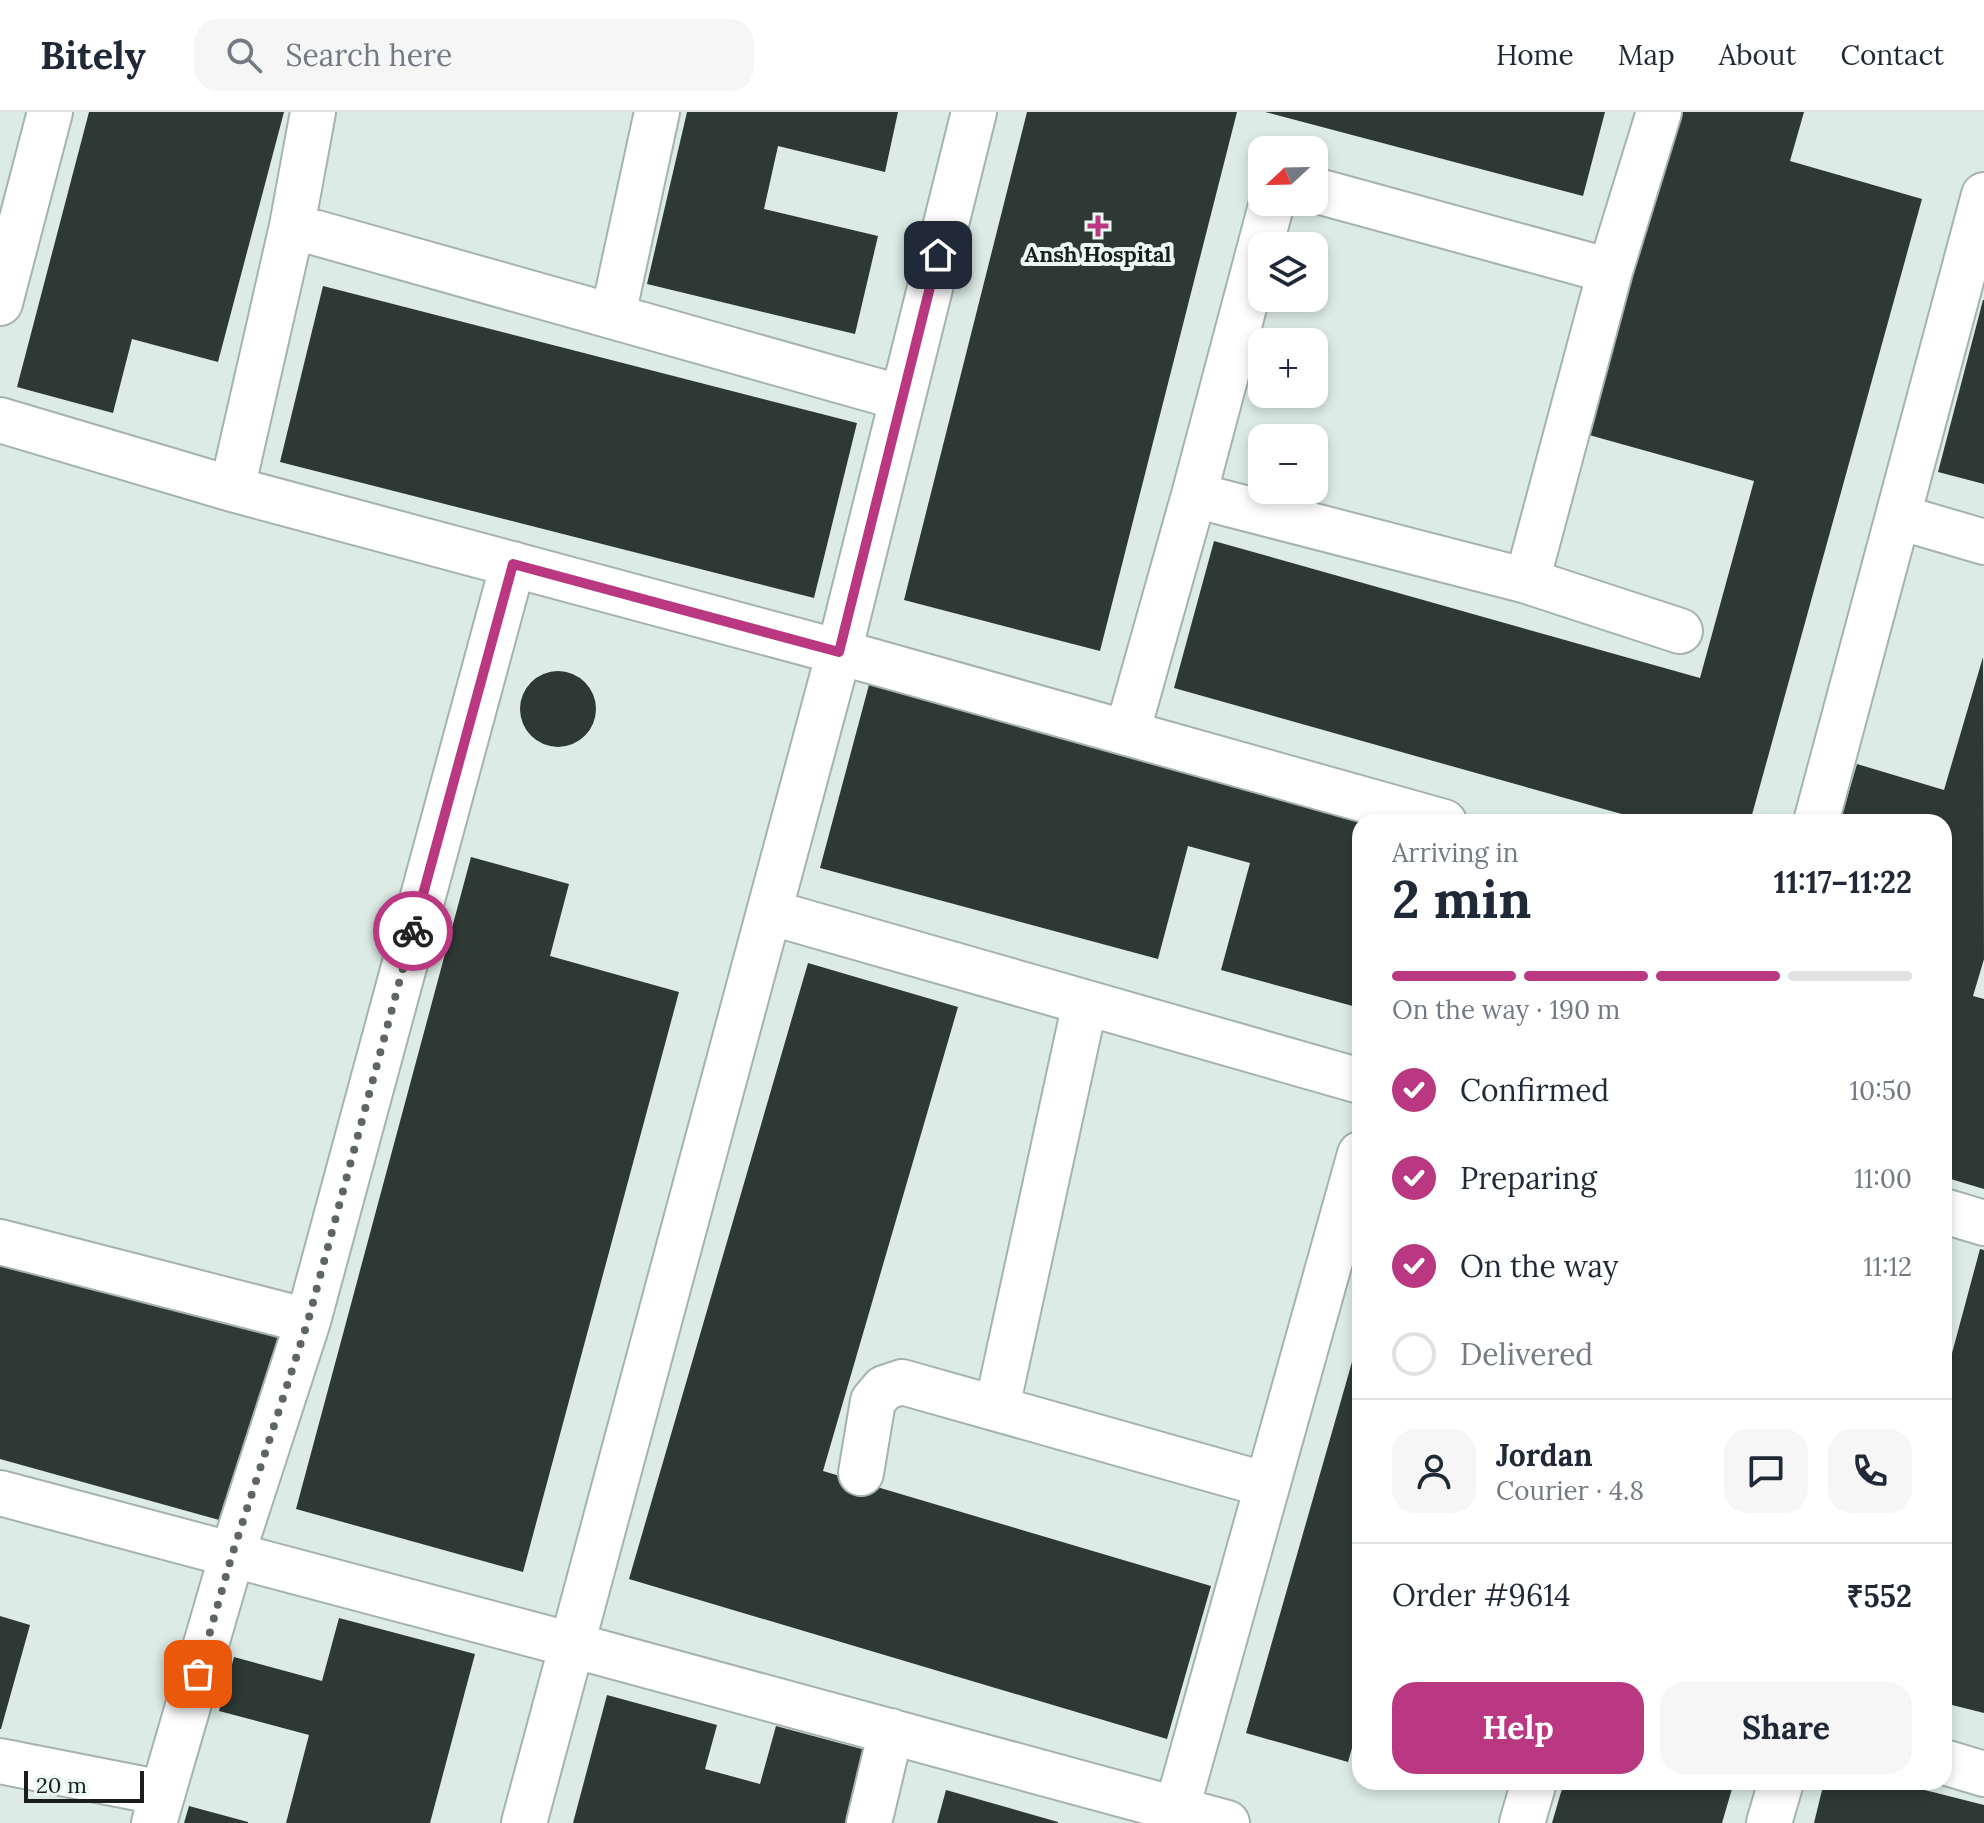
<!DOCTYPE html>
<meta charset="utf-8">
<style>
body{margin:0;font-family:Lora,serif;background:#f6f6f7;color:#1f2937;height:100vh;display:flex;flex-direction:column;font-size:30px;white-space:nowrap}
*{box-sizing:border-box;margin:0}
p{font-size:26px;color:#747a83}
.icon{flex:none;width:44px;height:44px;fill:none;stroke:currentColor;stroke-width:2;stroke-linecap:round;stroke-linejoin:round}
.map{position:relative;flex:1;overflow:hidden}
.drawer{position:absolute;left:1352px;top:702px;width:600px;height:976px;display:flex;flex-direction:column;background:#fff;border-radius:24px;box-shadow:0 4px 12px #0003}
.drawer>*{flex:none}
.needle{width:52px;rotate:248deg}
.controls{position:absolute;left:1248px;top:24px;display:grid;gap:16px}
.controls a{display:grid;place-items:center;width:80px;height:80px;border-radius:16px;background:#fff;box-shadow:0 4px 12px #0003;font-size:40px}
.scale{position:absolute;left:24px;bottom:20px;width:120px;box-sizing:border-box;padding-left:8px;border:4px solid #191e1c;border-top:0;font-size:22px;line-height:28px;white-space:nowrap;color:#191e1c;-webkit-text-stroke:6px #e9f8f2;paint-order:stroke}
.pin{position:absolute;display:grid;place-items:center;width:68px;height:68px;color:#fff;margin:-34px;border-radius:16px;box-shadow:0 4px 12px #0006}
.courier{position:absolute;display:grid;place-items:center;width:80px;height:80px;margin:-40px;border:6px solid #b93881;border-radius:50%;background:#fff;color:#222;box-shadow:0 2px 10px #0007}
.headline em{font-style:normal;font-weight:700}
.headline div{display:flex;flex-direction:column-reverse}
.headline{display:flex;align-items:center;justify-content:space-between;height:136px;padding:0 40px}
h1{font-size:52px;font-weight:700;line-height:60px}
.bar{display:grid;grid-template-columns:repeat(4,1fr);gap:12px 8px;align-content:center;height:96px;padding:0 40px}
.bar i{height:10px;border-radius:6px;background:#e0e1e3}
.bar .current{background:#b93881}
.bar p{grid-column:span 4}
.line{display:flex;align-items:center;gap:20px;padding:0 40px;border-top:2px solid #e0e1e3}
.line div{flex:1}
.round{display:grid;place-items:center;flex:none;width:84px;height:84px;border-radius:24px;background:#f6f6f7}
ol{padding:0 40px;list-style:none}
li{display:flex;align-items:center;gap:24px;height:88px}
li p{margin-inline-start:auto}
li .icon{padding:8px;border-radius:50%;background:#b93881;color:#fff;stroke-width:4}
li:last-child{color:#747a83}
li i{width:44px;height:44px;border:4px solid #e0e1e3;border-radius:50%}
.button{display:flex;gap:16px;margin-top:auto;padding:16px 40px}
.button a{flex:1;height:92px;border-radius:24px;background:#b93881;color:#fff;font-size:32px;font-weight:700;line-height:92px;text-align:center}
.button a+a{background:#f6f6f7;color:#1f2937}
header{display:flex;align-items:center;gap:48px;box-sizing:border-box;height:112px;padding:0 40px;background:#fff;border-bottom:2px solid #e0e1e3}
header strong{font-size:38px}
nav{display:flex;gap:44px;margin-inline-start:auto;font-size:28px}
.search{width:560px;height:72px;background:#f6f6f7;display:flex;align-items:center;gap:20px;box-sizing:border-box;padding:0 28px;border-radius:24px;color:#747a83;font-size:30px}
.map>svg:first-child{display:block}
</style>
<header>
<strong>Bitely</strong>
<div class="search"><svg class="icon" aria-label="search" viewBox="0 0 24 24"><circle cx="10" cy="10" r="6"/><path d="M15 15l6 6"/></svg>Search here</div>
<nav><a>Home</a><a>Map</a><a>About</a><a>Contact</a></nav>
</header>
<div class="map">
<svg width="1984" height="1711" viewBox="0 0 1984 1711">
<rect width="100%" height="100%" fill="#dcebe5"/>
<path fill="#2e3935" d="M89 0H284L218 250 132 227 113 301 17 275Z
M687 0H898L885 60 778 34 764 97 878 124 855 222 647 172Z
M1027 0H1237L1100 539 904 488Z
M1265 0H1605L1583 84Z
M1678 0H1804L1790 49 1922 87 1750 710H1650L1174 576 1214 429 1700 566 1754 369 1589 323Z
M323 174 857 311 814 486 280 350Z
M1983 188H1984V372L1938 360Z
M1983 545 1984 847 1973 884 1984 887V1077L1944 1065V710H1840L1857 652 1944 678Z
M520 597a38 38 0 1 1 76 0a38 38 0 1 1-76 0Z
M870 569 1384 710H1360V896L1221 858 1250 751 1188 734 1158 847 820 756Z
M471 745 569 772 550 844 679 880 523 1460 296 1397Z
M808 851 958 895 823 1359 1211 1474 1167 1627 629 1467Z
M1980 1137 1984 1138V1601L1944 1591V1271Z
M0 1144 281 1222 230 1411 0 1347Z
M1360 1222V1608L1348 1650 1246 1621Z
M0 1504 30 1513 1 1617H0Z
M339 1506 475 1542 430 1711H286L309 1623 219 1599 234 1545 322 1569Z
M607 1583 717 1613 705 1657 760 1672 776 1614 873 1640 853 1711H573Z
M1564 1670H1734L1722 1711H1552Z
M1824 1670H1893L1984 1693V1711H1814Z
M946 1678 1058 1710V1711H937Z
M189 1694 248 1710V1711H184Z"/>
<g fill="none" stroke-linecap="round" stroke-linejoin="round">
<defs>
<path id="minor" d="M1314 78 1610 159
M292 114 902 286
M0 191 50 0
M613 203 657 0
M0 308 232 377 839 540 1444 710
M232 377 292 114 313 0
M1194 383 1527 469 1610 159 1659 0
M1899 405 1984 430
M1527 469 1680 519
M1127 621 1194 383 1272 90
M1816 710 1984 83
M769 800 1360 969
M1944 1099 1984 1111
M0 1130 308 1209
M997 1295 1085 891
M861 1361 873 1289 884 1276 902 1270 1267 1373
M0 1381 572 1533 1227 1711
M0 1649 163 1681
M1944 1650 1984 1662
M1177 1696 1360 1042
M154 1711 232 1443 308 1209 513 452
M524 1711 839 540 974 0
M869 1711 891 1619
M1522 1711 1534 1670
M1769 1711 1781 1670"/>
</defs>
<use href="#minor" stroke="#a5b3ae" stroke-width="48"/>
<use href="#minor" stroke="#fff" stroke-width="44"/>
</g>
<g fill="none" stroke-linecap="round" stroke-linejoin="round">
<path stroke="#5d6662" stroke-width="8" stroke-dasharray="0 14.4" d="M198 1562 232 1443 308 1209 413 819"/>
<path stroke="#b93881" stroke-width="10" d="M413 819 513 452 839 540 938 143"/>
</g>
<path fill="#b93881" stroke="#e9f8f2" stroke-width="3" d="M1094 102h8v8h8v8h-8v8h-8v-8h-8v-8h8z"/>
<g text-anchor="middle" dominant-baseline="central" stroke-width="8" stroke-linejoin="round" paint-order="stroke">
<g font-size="22" font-weight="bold" fill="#191e1c" stroke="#e9f8f2">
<text x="1098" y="142">Ansh Hospital</text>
</g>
</g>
</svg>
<div class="controls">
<a><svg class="needle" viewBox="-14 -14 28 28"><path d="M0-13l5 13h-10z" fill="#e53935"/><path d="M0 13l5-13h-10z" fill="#747a83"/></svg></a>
<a><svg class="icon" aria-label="layers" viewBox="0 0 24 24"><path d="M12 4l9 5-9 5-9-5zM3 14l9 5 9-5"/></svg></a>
<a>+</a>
<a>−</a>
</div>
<div class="scale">20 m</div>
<div class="pin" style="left:198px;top:1562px;background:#ea580c"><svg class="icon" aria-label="bag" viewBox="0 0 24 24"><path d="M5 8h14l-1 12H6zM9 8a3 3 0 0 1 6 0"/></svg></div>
<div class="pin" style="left:938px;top:143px;background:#1f2937"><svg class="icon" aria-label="home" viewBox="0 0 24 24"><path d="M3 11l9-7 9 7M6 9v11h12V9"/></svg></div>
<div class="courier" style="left:413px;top:819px"><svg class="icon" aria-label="bike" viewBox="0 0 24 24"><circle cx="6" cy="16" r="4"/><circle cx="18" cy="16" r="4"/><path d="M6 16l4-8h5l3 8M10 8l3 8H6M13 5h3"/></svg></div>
<section class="drawer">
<div class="headline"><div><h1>2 min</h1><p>Arriving in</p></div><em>11:17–11:22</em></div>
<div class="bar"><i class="current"></i><i class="current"></i><i class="current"></i><i></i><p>On the way · 190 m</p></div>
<ol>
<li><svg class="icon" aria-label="check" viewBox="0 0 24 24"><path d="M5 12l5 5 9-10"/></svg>Confirmed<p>10:50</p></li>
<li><svg class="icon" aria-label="check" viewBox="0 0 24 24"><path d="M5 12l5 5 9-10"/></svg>Preparing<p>11:00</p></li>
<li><svg class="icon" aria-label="check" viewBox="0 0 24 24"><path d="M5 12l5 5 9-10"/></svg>On the way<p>11:12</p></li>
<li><i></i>Delivered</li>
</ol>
<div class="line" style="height:144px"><a class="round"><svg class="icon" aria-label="person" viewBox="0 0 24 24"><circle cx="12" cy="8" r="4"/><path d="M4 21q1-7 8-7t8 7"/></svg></a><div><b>Jordan</b><p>Courier · 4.8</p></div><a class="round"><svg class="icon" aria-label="chat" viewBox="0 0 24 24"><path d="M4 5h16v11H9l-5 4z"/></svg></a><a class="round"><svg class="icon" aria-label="phone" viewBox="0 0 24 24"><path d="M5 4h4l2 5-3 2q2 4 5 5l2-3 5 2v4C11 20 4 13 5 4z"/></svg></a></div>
<div class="line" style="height:104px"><div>Order #9614</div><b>₹552</b></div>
<div class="button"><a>Help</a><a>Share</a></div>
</section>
</div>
